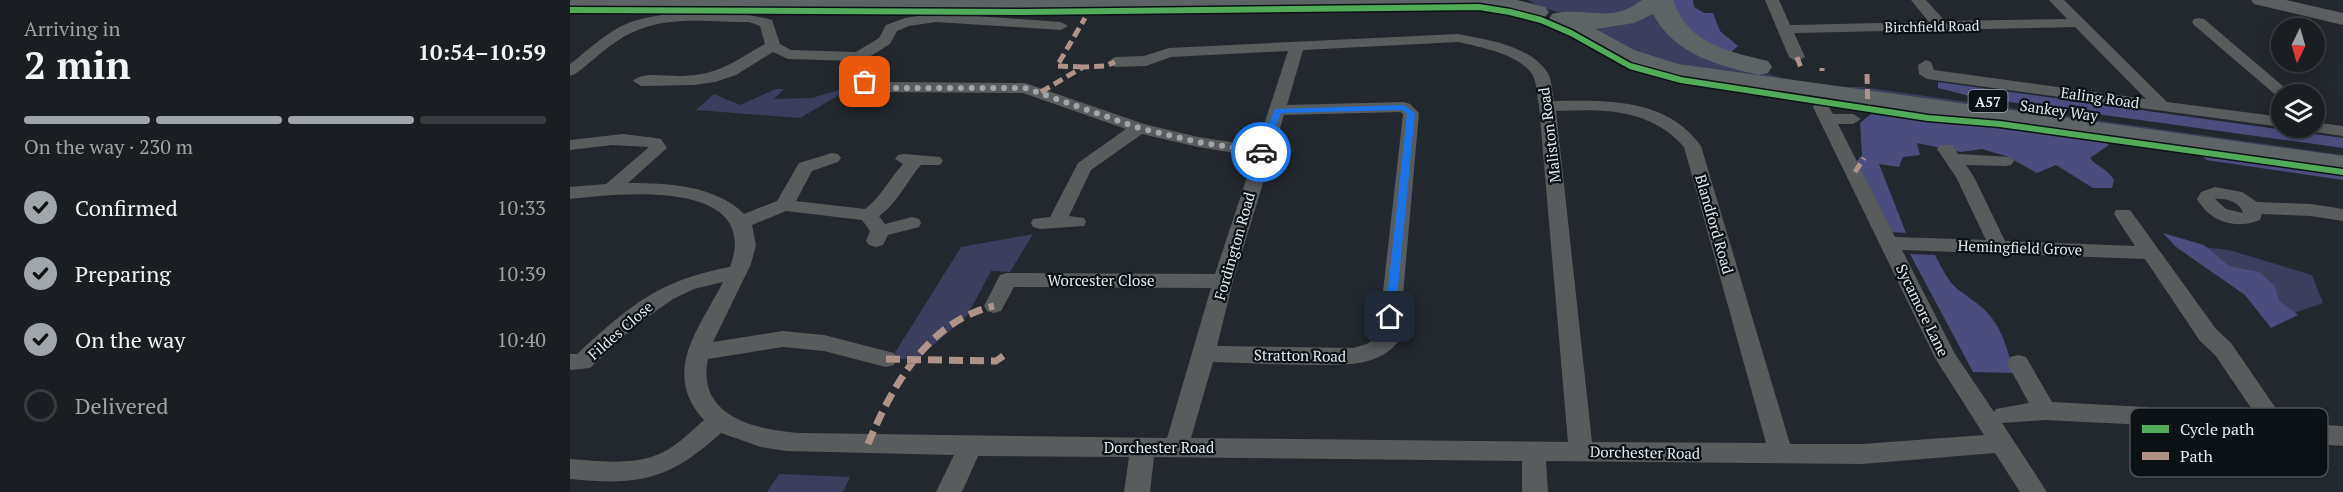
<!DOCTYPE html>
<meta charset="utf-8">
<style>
body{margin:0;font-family:"PT Serif",serif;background:#272b2f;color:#f1f3f6;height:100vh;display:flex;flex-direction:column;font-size:22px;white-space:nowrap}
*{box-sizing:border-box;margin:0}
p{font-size:20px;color:#9fa2a5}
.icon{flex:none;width:33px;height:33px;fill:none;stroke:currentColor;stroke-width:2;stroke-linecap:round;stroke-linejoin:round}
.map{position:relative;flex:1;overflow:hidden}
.details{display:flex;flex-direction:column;background:#1a1e22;width:570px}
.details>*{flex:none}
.needle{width:39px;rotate:185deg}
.controls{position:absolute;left:1701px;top:18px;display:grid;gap:12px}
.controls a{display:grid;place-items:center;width:54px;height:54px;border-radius:50%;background:#1a1e22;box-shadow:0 3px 15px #0003,0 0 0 2px #383c40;font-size:30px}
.pin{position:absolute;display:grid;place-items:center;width:51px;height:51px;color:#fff;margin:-26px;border-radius:12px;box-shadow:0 3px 9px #0006}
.courier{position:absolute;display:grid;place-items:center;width:60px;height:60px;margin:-30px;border:4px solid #1a73e8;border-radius:50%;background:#fff;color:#222;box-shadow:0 2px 8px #0007}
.headline em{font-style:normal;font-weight:700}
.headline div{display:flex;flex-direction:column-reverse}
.headline{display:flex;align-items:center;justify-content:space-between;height:102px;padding:0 24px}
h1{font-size:39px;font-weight:700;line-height:45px}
.bar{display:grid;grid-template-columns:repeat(4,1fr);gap:9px 6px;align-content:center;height:72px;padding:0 24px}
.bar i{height:8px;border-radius:4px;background:#383c40}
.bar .active{background:#9fa7ac}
.bar p{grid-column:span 4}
ol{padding:0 24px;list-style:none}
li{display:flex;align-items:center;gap:18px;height:66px}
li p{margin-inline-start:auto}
li .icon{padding:6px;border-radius:50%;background:#9fa7ac;color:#111;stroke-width:4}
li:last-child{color:#9fa2a5}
li i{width:33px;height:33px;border:3px solid #383c40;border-radius:50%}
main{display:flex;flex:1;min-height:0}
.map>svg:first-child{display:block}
</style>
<main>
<section class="details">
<div class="headline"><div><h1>2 min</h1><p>Arriving in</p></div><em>10:54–10:59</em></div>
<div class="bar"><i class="active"></i><i class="active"></i><i class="active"></i><i></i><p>On the way · 230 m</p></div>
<ol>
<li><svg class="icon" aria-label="check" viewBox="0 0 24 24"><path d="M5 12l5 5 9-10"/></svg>Confirmed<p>10:33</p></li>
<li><svg class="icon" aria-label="check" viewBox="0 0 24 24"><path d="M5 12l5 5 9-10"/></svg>Preparing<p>10:39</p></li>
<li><svg class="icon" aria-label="check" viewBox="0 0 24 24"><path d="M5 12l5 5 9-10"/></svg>On the way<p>10:40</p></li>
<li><i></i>Delivered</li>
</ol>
</section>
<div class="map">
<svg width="1773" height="492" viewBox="0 0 1773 492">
<rect width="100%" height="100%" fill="#22282d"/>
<path fill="#3c3e5d" d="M958 0H1077C1055 25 984 18 958 0Z
M1083 14 1179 69 1217 79 1080 61 1016 26Z
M288 84 230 118 126 110 144 94 170 105 206 89H214L204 99 242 98Z
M1275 87H1292L1773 155V161Z
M463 234 440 272 421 271 397 316 347 359H321L391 247Z
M1633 247 1659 250 1742 275 1753 303 1715 316Z
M209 474 280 477 273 492H197Z"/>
<path fill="#4b4d7f" d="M1099 0H1123L1124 7 1134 13H1143L1150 31 1168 46 1160 53 1120 36Z
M1368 82 1773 138V148L1404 97 1368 88Z
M1301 114 1322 117 1328 114 1537 143 1539 145 1520 158C1527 167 1538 169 1544 180L1542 188H1523L1486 165 1467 173 1436 156 1412 149 1391 152 1347 143 1350 155 1333 157 1329 167 1309 164 1336 233 1321 232 1286 162 1292 155 1290 123Z
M1633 156 1773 175V180L1636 160Z
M1593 233 1634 245 1659 266 1689 272 1705 286 1709 301 1728 315 1701 328 1675 295 1606 247Z
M1340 254 1365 255C1371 266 1376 278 1385 287 1397 297 1411 304 1421 317 1434 333 1438 353 1444 373L1403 372Z"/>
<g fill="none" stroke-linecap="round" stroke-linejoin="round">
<path fill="#595c5d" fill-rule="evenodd" d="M1195 0H1209L1220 25 1359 22 1341 0H1356L1375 21 1497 19 1479 0H1494L1597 102 1712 117V127L1357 79 1349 74 1348 65 1356 60 1361 62 1364 70 1576 99 1505 27 1224 33 1235 57 1227 62 1219 57Z
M366 13 491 22 498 26 491 30 366 22 339 26 327 31 320 44 299 57 303 62 302 79 307 82 455 83 574 124 628 137 687 146 718 51 601 57 576 66 545 67 537 62 545 57 574 56 599 48 888 34C918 40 959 45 978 73 982 80 982 93 984 101 1037 100 1097 98 1131 146L1220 444H1292L1414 435 1365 358 1243 107 1245 104H1257L1263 114H1283L1291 119 1283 124H1268L1325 237 1416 240 1386 177 1367 149 1370 145H1382L1388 154 1441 157 1444 161 1441 165 1435 166 1396 165 1404 177 1435 241 1565 246 1544 214 1546 210H1560L1646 329 1661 343 1716 423 1773 426V446L1616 434 1576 425 1475 420 1432 423 1477 492H1450L1425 453 1292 464 976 461 978 492H952V461L584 457 580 492H554L559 457 408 456 392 492H366L384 455 217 451 191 447 151 433C99 480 70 486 0 479V459C27 461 58 465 84 456 103 450 119 433 134 420 90 372 130 328 153 282L124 289 103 299 65 326 20 368 0 370V354H7C61 305 87 281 160 267 193 178 49 193 0 199V187L36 184 79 147 42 145 0 150V140L53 134 85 138 91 139 97 148 58 183C97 183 145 185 174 214L207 201 229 163 262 153 268 154 271 158 268 162 242 171 226 201 295 209C311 197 319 179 333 164L325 159 328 155 334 154 370 157 373 161 370 165H351C336 182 327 204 309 216L315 224 342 217 349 219 351 223 349 227 318 235 313 245 306 247 299 245 296 241 300 231 292 220 216 211 182 225 186 245 181 264 143 342 213 331 254 335 324 353 327 359 324 365 316 367 254 351 213 347 138 359C126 417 186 430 230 433L597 438 641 288 444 287 431 311 424 313 417 311 414 306 430 275 437 273 645 274 684 156 628 147 572 134 521 170 499 216 514 218 516 222 514 226 470 229 463 227 461 223 463 219 480 217 508 163 556 129 453 93 304 92 294 88 287 79V63L285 61 218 59 203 52 166 75 145 82 124 85 71 86 63 81C72 71 100 77 113 76 149 75 165 61 195 44L190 26 179 22C141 22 96 15 61 33 41 42 23 61 5 74L0 76V64C16 52 31 37 48 28 81 8 166 9 202 20L210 44 221 50 286 52 309 38 316 25 335 18ZM888 42C910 47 954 55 964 78 967 86 967 97 969 106L998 442 621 438 643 362C688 363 736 367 781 364 798 363 820 355 829 340L849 113 840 104 834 102 717 105 733 50ZM986 111C1033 109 1080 108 1114 147L1196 443 1022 442ZM830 112 833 114 808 336 797 344 783 348 647 346 663 281 714 115ZM1332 250 1575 259 1630 341 1645 355 1690 421 1616 416 1576 407 1482 402 1456 357 1448 355 1440 357 1437 363 1459 403 1426 409 1424 412 1385 354Z
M1629 18 1634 19 1722 94H1712V98L1708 97 1624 25 1622 22 1624 19Z
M1744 122 1773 126V136L1738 131 1736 128H1744Z
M1645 187 1672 192 1687 202 1741 204 1773 209V221L1741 216 1692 214 1690 220C1665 230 1640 222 1627 199L1631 192ZM1645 199C1656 198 1670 202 1673 213L1656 209Z"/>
<path fill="#5b5f61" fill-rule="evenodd" d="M1681 0H1716L1773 13V25L1684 4Z"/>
<path fill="#5e6466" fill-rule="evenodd" d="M0 0H947L975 7 979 12 975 17 967 19 930 10 886 7 403 13 0 12Z
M1072 0H1103C1118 44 1157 51 1198 61L1202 67 1198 73 1189 75C1147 65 1105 55 1083 14L1064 23 1026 29 1064 50 1108 64 1773 156V174L1104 79 1046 60 982 24 979 19 982 14C1014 6 1040 25 1072 0Z"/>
<path stroke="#af9288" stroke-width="5" stroke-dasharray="10 5" stroke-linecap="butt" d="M1227 57 1231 68
M513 67 487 66 515 18
M1252 68V71
M1297 74 1298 113
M471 92 513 67 536 66 545 62
M1285 172 1294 158"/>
<path stroke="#af9288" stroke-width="7" stroke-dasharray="14 7" stroke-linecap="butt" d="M316 359 426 361 436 354
M298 444C322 386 358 321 424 306"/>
<defs>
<path id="cycleway" d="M0 10 454 12 909 7 940 12 971 20 1001 33 1060 66 1111 80 1358 118 1430 124 1773 172"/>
</defs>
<use href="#cycleway" stroke="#0b1115" stroke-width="9"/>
<use href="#cycleway" stroke="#51ab58" stroke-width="6"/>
</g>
<path fill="#1a73e8" d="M834 105 845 113 825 317 820 321 815 317 837 114 832 110 711 113 696 152 691 155 687 152 705 109Z"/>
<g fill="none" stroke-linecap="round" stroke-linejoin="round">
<path stroke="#9fa7ac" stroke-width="6" stroke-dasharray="0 10.8" d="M295 82 304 87 319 88H455L569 128 628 142 691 152"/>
</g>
<g text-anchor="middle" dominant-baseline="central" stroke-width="4.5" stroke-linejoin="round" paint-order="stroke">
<g font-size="14" fill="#e3ebf1" stroke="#0b1115">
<text transform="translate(1362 26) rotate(-1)">Birchfield Road</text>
</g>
<rect fill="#0b1115" stroke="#a2aaaf" stroke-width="1.5" x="1398.5" y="90" width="39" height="22" rx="4.5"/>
<g font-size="14" font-weight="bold" fill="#e3ebf1">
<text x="1418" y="101">A57</text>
</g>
<g font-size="15" fill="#e3ebf1" stroke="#0b1115">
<text transform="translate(1530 97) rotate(8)">Ealing Road</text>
<text transform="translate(1489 110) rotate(8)">Sankey Way</text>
<text transform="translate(979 135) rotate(-97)">Maliston Road</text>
<text transform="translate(1145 224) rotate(74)">Blandford Road</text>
<text transform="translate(664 246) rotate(-74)">Fordington Road</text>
<text transform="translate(1450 247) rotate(2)">Hemingfield Grove</text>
<text x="531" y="280">Worcester Close</text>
<text transform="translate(1353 310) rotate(64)">Sycamore Lane</text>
<text transform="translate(50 330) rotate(-41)">Fildes Close</text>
<text transform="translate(730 355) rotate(1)">Stratton Road</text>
<text x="589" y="447">Dorchester Road</text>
<text transform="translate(1075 452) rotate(1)">Dorchester Road</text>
</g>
</g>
<rect x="1560" y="408" width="198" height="69" rx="9" fill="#0b1115" stroke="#4c5257" stroke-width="1.5"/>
<rect x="1572" y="425" width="27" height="8" fill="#51ab58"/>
<rect x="1572" y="452" width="27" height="8" fill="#af9288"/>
<g font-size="16" fill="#e3ebf1">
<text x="1610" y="435">Cycle path</text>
<text x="1610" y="462">Path</text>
</g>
</svg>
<div class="controls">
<a><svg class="needle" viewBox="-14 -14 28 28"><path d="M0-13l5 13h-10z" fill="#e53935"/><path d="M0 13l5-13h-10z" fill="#9fa2a5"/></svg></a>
<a><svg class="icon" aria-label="layers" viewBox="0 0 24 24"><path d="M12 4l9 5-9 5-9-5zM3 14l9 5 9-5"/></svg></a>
</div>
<div class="pin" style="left:295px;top:82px;background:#ea580c"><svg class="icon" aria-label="bag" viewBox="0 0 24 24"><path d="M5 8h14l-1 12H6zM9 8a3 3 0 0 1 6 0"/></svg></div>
<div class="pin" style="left:820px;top:317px;background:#1f2937"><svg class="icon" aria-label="home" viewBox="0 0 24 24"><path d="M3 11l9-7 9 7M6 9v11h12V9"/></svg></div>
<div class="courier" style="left:691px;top:152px"><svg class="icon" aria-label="car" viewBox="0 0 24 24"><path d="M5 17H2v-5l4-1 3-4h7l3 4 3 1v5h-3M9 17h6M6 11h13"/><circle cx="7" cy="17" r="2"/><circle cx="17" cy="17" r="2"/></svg></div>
</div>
</main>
